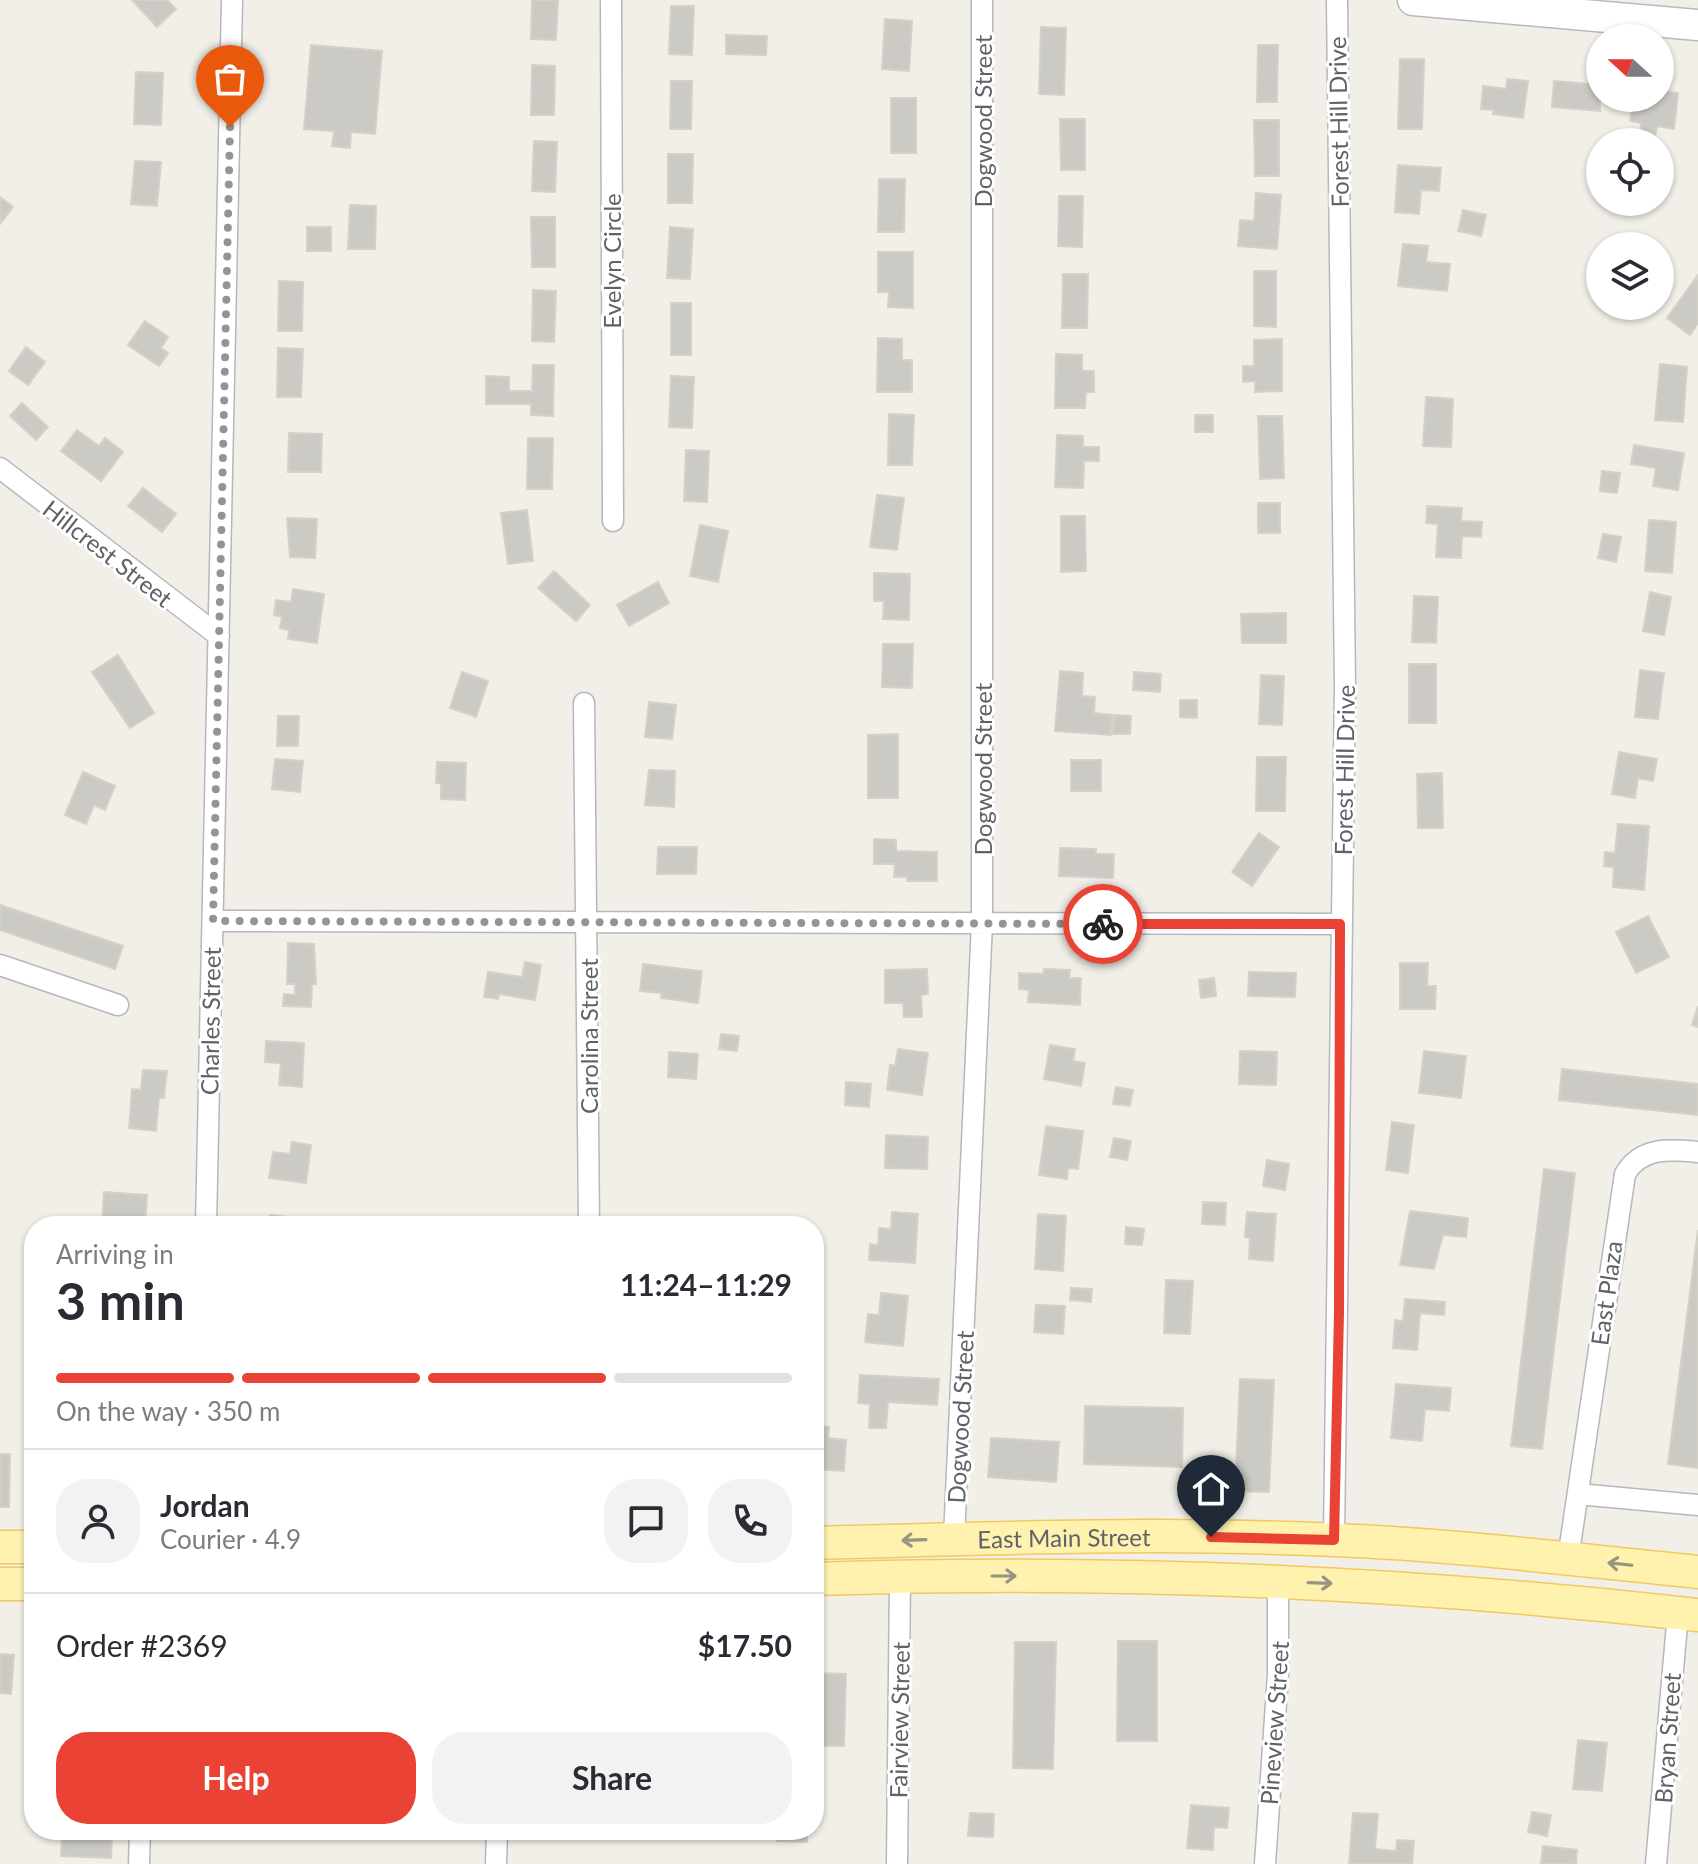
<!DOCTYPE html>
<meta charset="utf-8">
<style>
body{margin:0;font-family:Lato,sans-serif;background:#f2f2f3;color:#2b2b33;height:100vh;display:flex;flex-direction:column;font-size:30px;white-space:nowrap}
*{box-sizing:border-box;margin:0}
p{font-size:26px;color:#7c7c81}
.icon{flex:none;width:44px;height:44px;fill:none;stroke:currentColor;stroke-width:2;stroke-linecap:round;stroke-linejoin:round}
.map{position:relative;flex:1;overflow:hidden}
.panel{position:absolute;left:24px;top:1216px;width:800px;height:624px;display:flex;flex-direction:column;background:#fff;border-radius:32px;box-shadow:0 2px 6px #0004}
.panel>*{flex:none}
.needle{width:52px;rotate:291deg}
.fabs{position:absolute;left:1586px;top:24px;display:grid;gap:16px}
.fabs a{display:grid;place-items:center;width:88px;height:88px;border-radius:50%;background:#fff;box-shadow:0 2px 6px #0004;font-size:40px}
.pin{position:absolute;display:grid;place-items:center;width:68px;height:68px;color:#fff;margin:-82px -34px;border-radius:50% 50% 50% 0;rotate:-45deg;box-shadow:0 0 8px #0007}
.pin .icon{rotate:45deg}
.courier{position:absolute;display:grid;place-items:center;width:80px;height:80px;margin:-40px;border:6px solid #ea4335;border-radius:50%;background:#fff;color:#222;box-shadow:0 2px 10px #0007}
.head em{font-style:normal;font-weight:700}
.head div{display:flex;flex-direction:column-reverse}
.head{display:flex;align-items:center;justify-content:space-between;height:136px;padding:0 32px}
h1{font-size:52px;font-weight:700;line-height:60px}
.bar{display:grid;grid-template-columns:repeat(4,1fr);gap:12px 8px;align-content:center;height:96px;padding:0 32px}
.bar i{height:10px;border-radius:6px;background:#e1e1e2}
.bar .selected{background:#ea4335}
.bar p{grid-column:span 4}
.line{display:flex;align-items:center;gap:20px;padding:0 32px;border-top:2px solid #e1e1e2}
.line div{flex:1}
.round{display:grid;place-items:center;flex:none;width:84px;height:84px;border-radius:32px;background:#f2f2f3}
.cta{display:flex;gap:16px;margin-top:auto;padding:16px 32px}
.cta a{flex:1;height:92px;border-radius:32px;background:#ea4335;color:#fff;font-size:32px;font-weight:700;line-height:92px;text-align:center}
.cta a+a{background:#f2f2f3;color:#2b2b33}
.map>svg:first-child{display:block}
</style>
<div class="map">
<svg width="1698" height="1864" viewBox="0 0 1698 1864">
<rect width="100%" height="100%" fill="#f1efe8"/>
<path fill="#cccac5" stroke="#d6d1c6" stroke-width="2" d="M132 0H167L176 9 157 27Z
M532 0H558L556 40 531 39Z
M671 6H694L692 55 669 54Z
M885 19 912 21 909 71 882 69Z
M1041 27 1066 28 1064 95 1039 94Z
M726 35 767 36 766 55 726 54Z
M311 45 382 51 375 134 351 132 350 148 332 146 334 131 304 129Z
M1258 45H1278L1277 102H1257Z
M1400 59H1424L1422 129H1398Z
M532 65 555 66 554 115H531Z
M136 72 163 73 161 125 134 124Z
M1507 79 1528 81 1523 118 1493 114 1494 110 1481 109 1483 86 1506 89Z
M671 81H692L691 129H670Z
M1554 81 1600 85V111L1552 107Z
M1660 91 1678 93 1674 129 1657 126 1655 136 1640 133 1641 123 1630 121 1633 98 1655 101 1660 98Z
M891 98H916V153H891Z
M1060 119H1085V170H1061Z
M1254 120H1279V176H1255Z
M534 141 557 142 555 192 532 191Z
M668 154H693L692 203H668Z
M135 161 161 162 157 206 131 204Z
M1398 165 1441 168 1439 191 1421 190 1419 214 1395 212Z
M879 179H905L904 232H878Z
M1256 193 1281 195 1277 249 1238 246 1240 220 1254 221Z
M1059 196H1083L1082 247 1058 246Z
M0 197 13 207 0 224Z
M350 205 376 206 375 249H348Z
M1463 210 1486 215 1481 236 1458 231Z
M531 217H555V267H532Z
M307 227H331V251H307Z
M670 227 693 229 690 279 667 278Z
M1403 244 1428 246 1426 262 1450 264 1447 291 1398 286Z
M878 252H913V308L888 307 889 292H878Z
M1254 271H1276V327L1254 326Z
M1063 274H1088L1087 328H1062Z
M1698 275V323L1690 335 1667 318Z
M279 281 303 282 302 331H278Z
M533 290 556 291 554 342 532 341Z
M671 303H691V355H671Z
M145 321 168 337 161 348 168 353 159 366 128 345Z
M878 338 902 339V360H912V392H877Z
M1282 339V391L1255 392V381L1243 382V366H1254V340Z
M26 347 45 362 28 385 9 371Z
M278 348 303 349 301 397H277Z
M1056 354 1082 355V371H1094V392H1086L1085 408H1055Z
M1660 364 1687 367 1683 422 1655 420Z
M533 365H554L553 416 531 415V404H486V376L509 377V391H532Z
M671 376 694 377 692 428 669 427Z
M1426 397 1453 399 1451 447 1423 446Z
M22 403 48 427 36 440 10 416Z
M889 414 914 415 912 465H888Z
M1195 415H1213V432H1195Z
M1258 416H1282L1284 478 1260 479Z
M77 430 99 446 105 438 123 452 101 481 61 451Z
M289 433 322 434 321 472H288Z
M1057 435 1083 436V447H1099V461H1084L1083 488 1055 487Z
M528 438H553L552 489H527Z
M1634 445 1684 453 1678 490 1653 486 1656 468 1631 464Z
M686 450 709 451 707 502 684 501Z
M1602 471 1620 473 1617 493 1600 491Z
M143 488 176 514 162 532 128 506Z
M877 495 904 498 897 550 870 547Z
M1258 503H1280V533H1258Z
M1427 506 1462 508 1461 521 1482 522 1481 537 1462 536 1461 558 1436 557 1438 524 1426 523Z
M527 510 533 561 508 564 501 513Z
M1061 516H1085L1086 571 1061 572Z
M287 518 317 519 315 558 290 557Z
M1649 520 1676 522 1672 573 1645 571Z
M700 525 728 531 718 582 690 576Z
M1603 534 1621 537 1616 562 1598 558Z
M554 571 590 605 576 621 538 588Z
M874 573 910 574 909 620 883 619 884 601H874Z
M658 582 669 603 629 626 617 605Z
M293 589 324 594 317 643 288 639 289 630 280 628 282 617 274 615 276 600 291 602Z
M1650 592 1671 597 1664 635 1643 631Z
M1414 596 1438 597 1436 643 1412 642Z
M1286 613V643H1242L1241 614Z
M883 644H913L912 688 882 687Z
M118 655 154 713 130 728 92 672Z
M1409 664H1436V723H1409Z
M1640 670 1664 673 1658 719 1635 717Z
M1060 671 1083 673 1082 696 1095 697 1094 713 1112 715 1111 735 1055 731Z
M462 672 488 681 476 717 450 708Z
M1134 672 1161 674 1160 692 1133 690Z
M1261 675 1284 676 1282 725 1259 724Z
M1180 700H1197V718L1180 717Z
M649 702 676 705 672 739 645 737Z
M1114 715 1131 716 1130 734H1113Z
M278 716H299L298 746H277Z
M898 734V798H868V735Z
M1619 752 1657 759 1653 781 1638 778 1635 798 1612 794Z
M1257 757H1286L1285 811H1256Z
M275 759 303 761 300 792 272 789Z
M1071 760H1101V791H1071Z
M437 762 466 763 465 800 441 799V783H436Z
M649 770 675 771 674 807 645 805Z
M83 772 115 786 105 810 94 805 86 824 65 815Z
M1442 773 1443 828H1418L1417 774Z
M1618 824 1649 826 1644 890 1613 887 1614 867 1604 866 1605 852 1615 853Z
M1259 833 1279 847 1252 886 1232 872Z
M874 839 896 840V851L937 852V881H907V877H894L895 864H874Z
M658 847H697L696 874H657Z
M1060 848 1096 849V854H1114L1113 878 1059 876Z
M0 905 123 946 115 969 0 930Z
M1648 916 1669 957 1636 973 1616 932Z
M288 943 314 944 316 984H312L311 1007 283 1006 284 994 295 995V984H287Z
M525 962 541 965 535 1000 499 994 498 999 484 997 488 972 522 977Z
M1400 963H1428L1427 986H1436L1435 1009H1400Z
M643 964 702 971 698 1003 661 998 662 993 640 991Z
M927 969 928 994 921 995 922 1017H904L903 1003H885V970Z
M1044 969 1070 970 1069 978H1081L1080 1005 1028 1002 1029 990 1019 989V973L1043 974Z
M1249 972 1296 973 1295 997 1248 996Z
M1214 978 1216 996 1201 998 1199 980Z
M1698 1006V1027L1692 1025Z
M721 1034 739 1036 737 1051 719 1049Z
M266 1041 304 1043 302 1087 279 1085 281 1063 265 1062Z
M1050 1045 1075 1049 1073 1061 1085 1063 1081 1086 1044 1079Z
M898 1049 928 1053 922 1095 887 1090 890 1065 895 1066Z
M1240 1051 1277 1052 1276 1085 1239 1084Z
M1424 1051 1466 1056 1461 1098 1419 1093Z
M669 1052 698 1054 696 1079 668 1077Z
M1562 1069 1698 1084V1115L1559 1100Z
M143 1070 167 1071 164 1098H159L156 1131 129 1128 132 1089 141 1090Z
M846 1082 871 1084 869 1107 845 1105Z
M1116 1087 1133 1090 1130 1106 1113 1104Z
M1392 1122 1414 1125 1408 1173 1386 1170Z
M1046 1126 1083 1131 1078 1169 1068 1168 1067 1179 1039 1175Z
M886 1135 928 1137 927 1169 885 1168Z
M1114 1138 1131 1141 1127 1160 1110 1157Z
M292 1142 311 1145 306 1183 269 1178 273 1152 290 1154Z
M1267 1160 1289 1164 1285 1190 1263 1186Z
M1544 1169 1575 1173 1542 1449 1511 1446Z
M104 1192 147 1195 145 1226H102Z
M1203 1202 1226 1203 1225 1225 1202 1224Z
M1410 1211 1468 1218 1466 1237 1443 1235 1434 1269 1400 1265Z
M892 1212 918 1214 915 1263 869 1260 870 1244 878 1245 879 1228 891 1229Z
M1247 1212 1276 1214 1273 1261 1249 1259 1250 1238 1245 1237Z
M1038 1214 1066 1216 1063 1271 1035 1269Z
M270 1215 314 1220V1226H269Z
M1126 1227 1144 1229 1142 1245 1125 1244Z
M1698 1230V1468L1668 1464Z
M1166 1280 1193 1281 1190 1334 1164 1333Z
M1071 1288 1092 1289 1091 1302 1070 1300Z
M881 1293 908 1296 903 1346 865 1342 868 1314 879 1315Z
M1405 1299 1445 1302 1444 1315 1420 1313 1417 1350 1393 1348 1395 1320 1403 1321Z
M1036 1305 1065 1306 1063 1334 1034 1332Z
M860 1375 939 1379 937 1405 888 1402 886 1428H869L870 1404 858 1403Z
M1240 1379 1274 1380 1269 1492 1235 1491Z
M1396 1384 1451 1388 1449 1411 1425 1409 1422 1441 1391 1438Z
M1085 1406 1183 1408 1182 1467 1084 1464Z
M814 1425 829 1427 828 1438 846 1440 844 1471 814 1469Z
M991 1438 1059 1442 1056 1482 988 1477Z
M0 1454H10L9 1507H0Z
M1118 1641H1157V1741H1117Z
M1015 1642H1056L1053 1769 1013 1768Z
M0 1654 14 1655 11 1694 0 1693Z
M814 1673 846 1674 844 1746H814Z
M1578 1740 1607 1743 1602 1791 1573 1789Z
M1191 1805 1229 1808 1227 1828 1214 1827 1213 1850 1187 1848Z
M1532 1812 1551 1815 1547 1836 1528 1832Z
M970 1813 994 1814 993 1837 968 1836Z
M1353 1813 1378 1814 1375 1849 1396 1851 1397 1840 1414 1841 1412 1864H1349Z
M778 1830H807V1842L777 1841Z
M62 1834 112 1836 111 1858 61 1856Z
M1543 1846 1577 1850 1576 1864H1541Z"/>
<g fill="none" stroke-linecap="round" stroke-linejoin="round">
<defs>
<path id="street" d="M611 0 613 521
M0 468 219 636
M584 703 589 1226
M213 921 1340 924
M0 965 118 1005
M206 1226 232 0
M1578 1494 1698 1505
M954 1538 982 923V0
M1334 1540 1345 687 1337 0
M1568 1559 1625 1174C1641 1147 1669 1149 1698 1152
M139 1864 140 1830
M496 1864 497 1830
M897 1864 900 1577
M1265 1864 1278 1674V1581
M1656 1864 1678 1613"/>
<path id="secondary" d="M1413 0 1698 25"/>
<g id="primary">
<path id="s1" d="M814 1543C988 1538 1162 1532 1336 1540 1457 1545 1577 1560 1698 1572"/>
<path d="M0 1547H34"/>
<path d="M814 1579C1110 1569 1404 1582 1698 1615"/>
<path d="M0 1584H34"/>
</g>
</defs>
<use href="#street" stroke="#b5b8bc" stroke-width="23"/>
<use href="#secondary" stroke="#b6babf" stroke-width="33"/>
<use href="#primary" stroke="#f2c960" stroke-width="35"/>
<use href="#street" stroke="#fff" stroke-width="20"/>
<use href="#secondary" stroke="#fff" stroke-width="30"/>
<use href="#primary" stroke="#fff2af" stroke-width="32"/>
</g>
<defs><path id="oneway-shaft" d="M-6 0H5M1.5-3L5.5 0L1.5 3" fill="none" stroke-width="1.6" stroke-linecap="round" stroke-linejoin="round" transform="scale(2)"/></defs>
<g stroke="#979581">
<use href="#oneway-shaft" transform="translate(914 1540) rotate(178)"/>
<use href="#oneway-shaft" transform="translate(1620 1564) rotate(-174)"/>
<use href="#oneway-shaft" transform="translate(1004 1576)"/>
<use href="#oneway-shaft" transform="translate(1320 1583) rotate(2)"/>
</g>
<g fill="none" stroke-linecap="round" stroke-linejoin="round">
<path stroke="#929495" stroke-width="8" stroke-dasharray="0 14.4" d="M230 127 213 921 1103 924"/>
<path stroke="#ea4335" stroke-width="10" d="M1103 924H1340L1339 1312 1334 1540 1211 1537"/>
</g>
<g text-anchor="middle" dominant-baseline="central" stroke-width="6" stroke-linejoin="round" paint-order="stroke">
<g font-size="24" fill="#5f6368" stroke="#fff">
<text transform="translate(982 121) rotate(-90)">Dogwood Street</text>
<text transform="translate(1338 122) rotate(-91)">Forest Hill Drive</text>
<text transform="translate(611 261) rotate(-90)">Evelyn Circle</text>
<text transform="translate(108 553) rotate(38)">Hillcrest Street</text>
<text transform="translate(982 769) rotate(-90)">Dogwood Street</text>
<text transform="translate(1344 770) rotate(-89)">Forest Hill Drive</text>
<text transform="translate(210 1021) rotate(-89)">Charles Street</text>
<text transform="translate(588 1036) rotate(-90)">Carolina Street</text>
<text transform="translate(1606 1293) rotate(-82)">East Plaza</text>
<text transform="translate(960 1417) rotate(-87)">Dogwood Street</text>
<text stroke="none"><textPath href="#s1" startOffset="250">East Main Street</textPath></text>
<text transform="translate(899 1720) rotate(-89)">Fairview Street</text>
<text transform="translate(1274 1723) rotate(-86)">Pineview Street</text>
<text transform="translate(1667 1738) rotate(-86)">Bryan Street</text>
</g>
</g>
</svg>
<div class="fabs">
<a><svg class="needle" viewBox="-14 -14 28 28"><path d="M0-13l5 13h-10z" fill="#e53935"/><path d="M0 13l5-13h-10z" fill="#7c7c81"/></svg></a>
<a><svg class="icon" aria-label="locate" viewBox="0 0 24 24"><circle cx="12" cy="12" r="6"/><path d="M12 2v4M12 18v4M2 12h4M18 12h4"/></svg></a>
<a><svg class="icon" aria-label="layers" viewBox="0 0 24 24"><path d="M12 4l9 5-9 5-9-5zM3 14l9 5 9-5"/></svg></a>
</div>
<div class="pin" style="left:230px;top:127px;background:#ea580c"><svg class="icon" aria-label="bag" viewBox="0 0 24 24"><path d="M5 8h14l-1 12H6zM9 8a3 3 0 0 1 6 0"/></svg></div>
<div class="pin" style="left:1211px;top:1537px;background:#1f2937"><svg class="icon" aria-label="home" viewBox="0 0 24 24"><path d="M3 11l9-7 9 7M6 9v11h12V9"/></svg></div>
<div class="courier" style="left:1103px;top:924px"><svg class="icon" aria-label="bike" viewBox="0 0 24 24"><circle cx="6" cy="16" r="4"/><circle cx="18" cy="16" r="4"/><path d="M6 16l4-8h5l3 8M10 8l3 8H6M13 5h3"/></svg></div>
<section class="panel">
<div class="head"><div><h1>3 min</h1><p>Arriving in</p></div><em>11:24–11:29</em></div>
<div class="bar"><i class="selected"></i><i class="selected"></i><i class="selected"></i><i></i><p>On the way · 350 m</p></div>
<div class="line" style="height:144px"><a class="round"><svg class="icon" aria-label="person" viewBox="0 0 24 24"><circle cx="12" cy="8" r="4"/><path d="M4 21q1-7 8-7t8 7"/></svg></a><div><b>Jordan</b><p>Courier · 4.9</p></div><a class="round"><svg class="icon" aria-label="chat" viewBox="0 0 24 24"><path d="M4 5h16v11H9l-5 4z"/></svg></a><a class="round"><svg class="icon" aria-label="phone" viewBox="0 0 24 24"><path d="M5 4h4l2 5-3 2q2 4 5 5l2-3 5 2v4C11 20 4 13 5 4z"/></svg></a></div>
<div class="line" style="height:104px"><div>Order #2369</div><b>$17.50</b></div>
<div class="cta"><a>Help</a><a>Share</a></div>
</section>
</div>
